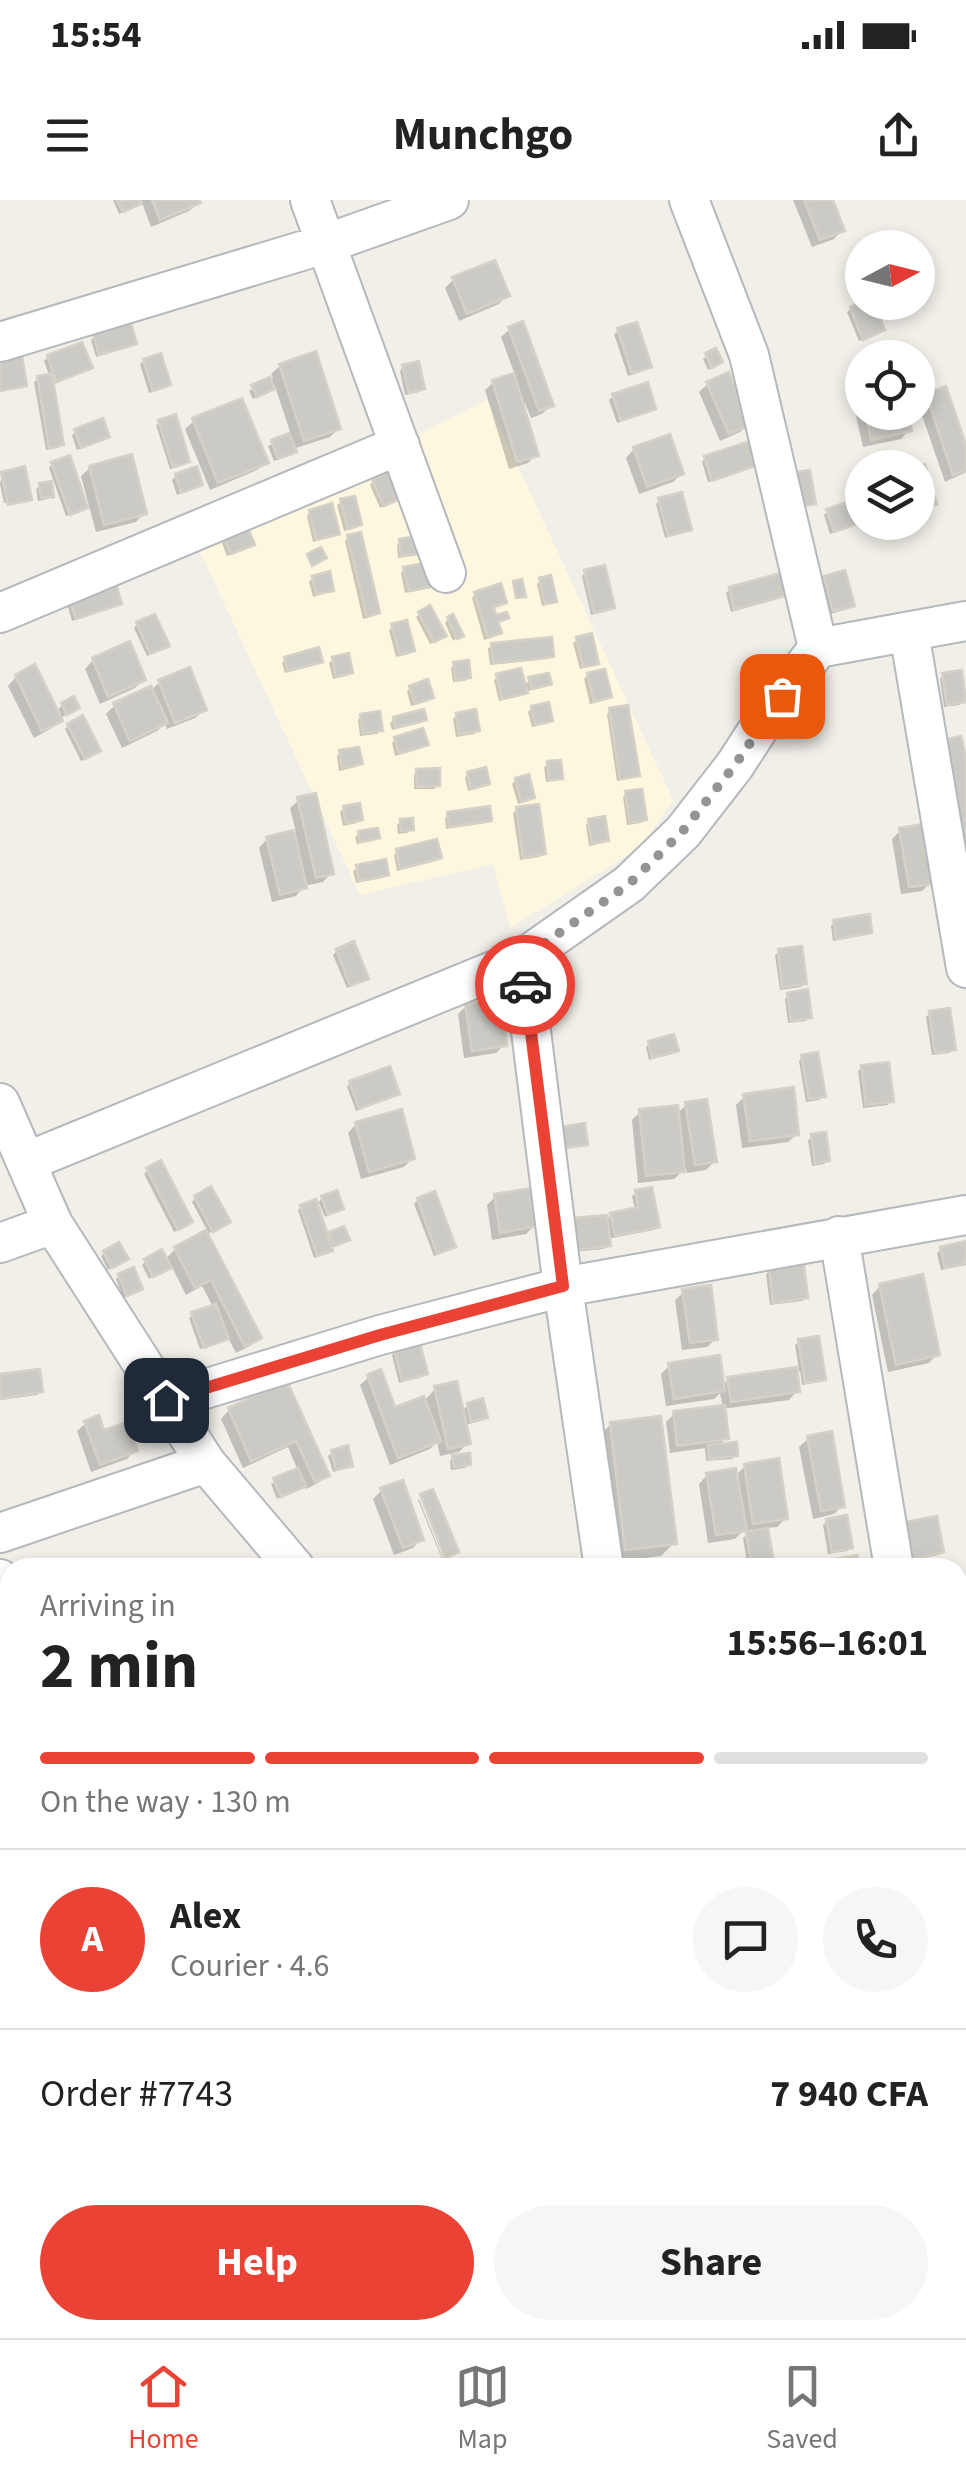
<!DOCTYPE html>
<meta charset="utf-8">
<style>
body{margin:0;font-family:"Source Sans 3",sans-serif;background:#f6f6f6;color:#222;height:100vh;display:flex;flex-direction:column;font-size:38px;white-space:nowrap}
*{box-sizing:border-box;margin:0}
p{font-size:32px;color:#767676}
.icon{flex:none;width:55px;height:55px;fill:none;stroke:currentColor;stroke-width:2;stroke-linecap:round;stroke-linejoin:round}
.map{position:relative;flex:1;overflow:hidden}
.sheet{position:absolute;left:0px;top:1358px;width:968px;height:782px;display:flex;flex-direction:column;background:#fff;border-radius:30px 30px 0 0;box-shadow:0 5px 15px #0003}
.sheet>*{flex:none}
.needle{width:65px;rotate:83deg}
.fabs{position:absolute;left:845px;top:30px;display:grid;gap:20px}
.fabs a{display:grid;place-items:center;width:90px;height:90px;border-radius:50%;background:#fff;box-shadow:0 5px 15px #0003;font-size:50px}
.pin{position:absolute;display:grid;place-items:center;width:85px;height:85px;color:#fff;margin:-42px;border-radius:20px;box-shadow:0 5px 15px #0006}
.courier{position:absolute;display:grid;place-items:center;width:100px;height:100px;margin:-50px;border:8px solid #ea4335;border-radius:50%;background:#fff;color:#222;box-shadow:0 2px 12px #0007}
.headline em{font-style:normal;font-weight:700}
.headline div{display:flex;flex-direction:column-reverse}
.headline{display:flex;align-items:center;justify-content:space-between;height:170px;padding:0 40px}
h1{font-size:65px;font-weight:700;line-height:75px}
.bar{display:grid;grid-template-columns:repeat(4,1fr);gap:15px 10px;align-content:center;height:120px;padding:0 40px}
.bar i{height:12px;border-radius:8px;background:#e0e0e0}
.bar .active{background:#ea4335}
.bar p{grid-column:span 4}
.line{display:flex;align-items:center;gap:25px;padding:0 40px;border-top:2px solid #e0e0e0}
.line div{flex:1}
.round{display:grid;place-items:center;flex:none;width:105px;height:105px;border-radius:52px;background:#f6f6f6}
.primary-button{display:flex;gap:20px;margin-top:auto;padding:20px 40px}
.primary-button a{flex:1;height:115px;border-radius:60px;background:#ea4335;color:#fff;font-size:40px;font-weight:700;line-height:115px;text-align:center}
.primary-button a+a{background:#f6f6f6;color:#222}
.status{display:flex;justify-content:space-between;align-items:center;height:70px;padding:0 50px;background:#fff;direction:ltr}
.status svg{height:28px;fill:currentColor}
header{display:flex;justify-content:space-between;align-items:center;height:130px;padding:0 40px;background:#fff;font-size:45px;font-weight:700}
.dock{display:flex;justify-content:space-around;align-items:center;height:140px;border-top:2px solid #e0e0e0;background:#fff;font-size:28px;color:#767676}
.dock a{display:grid;justify-items:center;gap:5px}
.dock .active{color:#ea4335}
.map>svg:first-child{display:block}
</style>
<div class="status"><b>15:54</b><svg viewBox="0 0 49 12"><path d="M0 12V9h3v3zM5 12V6h3v6zM10 12V3h3v9zM15 12V0h3v12zM26 1h20v11H26zM47 4h2v5h-2z"/></svg></div>
<header><svg class="icon" aria-label="menu" viewBox="0 0 24 24"><path d="M4 6h16M4 12h16M4 18h16"/></svg>Munchgo<svg class="icon" aria-label="share" viewBox="0 0 24 24"><path d="M12 15V3M7 8l5-5 5 5M5 13v7h14v-7"/></svg></header>
<div class="map">
<svg width="966" height="2138" viewBox="0 0 966 2138">
<rect width="100%" height="100%" fill="#f1efe8"/>
<path fill="#fef7e0" d="M487 200 673 600 641 647 510 728 493 664 360 695 196 343Z"/>
<path fill="#0003" d="M113 0H197L198 3 189 11 151 27 141 0 134 7 119 14Z
M793 0H830L842 30 834 39 812 47Z
M453 80 507 95 499 104 459 121 445 88Z
M851 109 882 130 859 141 847 112Z
M510 129 551 205 542 214 531 218 525 203 521 205 536 255 528 263 509 269 485 190 494 182 515 175 501 137Z
M618 131 649 166 646 170 628 176 614 134Z
M95 137 134 143 130 147 96 157 91 140Z
M715 151 717 165 708 170 703 159Z
M48 157 90 168 86 171 51 185 62 244 58 248 46 250 34 182 38 179 50 177 44 161Z
M144 161 169 185 165 188 149 193 140 164Z
M280 166 338 229 330 237 293 249 294 252 290 255 274 261 268 246 291 235 275 186 269 192 253 199 249 191 273 178 271 174Z
M403 167 423 188 419 192 405 195 400 171Z
M708 184 749 224 740 232 720 241 699 192Z
M613 196 653 208 650 212 617 223 609 200Z
M927 196 966 253V272L945 282 918 204Z
M862 209V212H905L909 230 901 239 863 247 856 216Z
M194 221 266 262 257 270 210 290 185 229Z
M160 222 188 262 184 265 170 269 156 225Z
M76 232 107 236 104 240 77 250 72 235Z
M754 242 757 266 708 282 702 262 705 258Z
M634 249 682 273 673 282 639 294 626 258Z
M52 264 85 306 87 305 82 310 66 316 49 268Z
M90 268 144 313 136 322 96 332 81 276Z
M2 274 28 298 4 303 0 284Z
M176 276 200 284 197 288 177 295 172 280Z
M373 282 396 301 380 308 370 285Z
M40 286 51 296 48 299 38 301 36 289Z
M862 299 864 322 830 334 824 315 828 311Z
M660 300 690 329 686 332 665 338 656 304Z
M341 302 360 324 356 328 344 331 337 305Z
M310 312 337 333 333 337 313 342 307 316Z
M348 338 378 413 374 416 363 419 345 341Z
M225 340 252 345 248 348 227 356 222 343Z
M400 341 417 353 414 356 398 358 397 345Z
M404 369 436 384 432 388 405 393 401 373Z
M585 373 612 407 608 411 591 415 582 376Z
M313 378 331 390 327 393 313 397 309 382Z
M825 378 852 405 848 409 830 414 822 382Z
M541 380 554 401 551 404 542 406 537 384Z
M730 389 789 394 785 397 731 412 726 393Z
M475 394 504 402 491 409 494 418 506 417 496 423 499 433 495 436 484 440 472 398Z
M71 401 119 404 115 407 72 421 67 404Z
M420 414 440 439 430 444 416 417Z
M448 419 461 435 453 441 445 423Z
M137 424 163 449 147 456 134 428Z
M393 427 413 450 409 454 396 457 389 430Z
M577 440 596 463 593 466 580 469 573 443Z
M492 445 552 456 548 459 490 465 488 449Z
M286 459 320 461 316 465 285 473 282 463Z
M93 460 144 479 135 488 100 504 85 469Z
M333 460 350 472 346 476 333 479 329 463Z
M455 464 469 477 465 481 453 482 451 468Z
M588 475 609 497 606 500 590 504 584 479Z
M943 475 964 501 960 505 944 507 940 479Z
M16 477 56 512 62 505 73 511 59 519 52 528 34 538 8 486Z
M497 477 523 486 530 480 549 483 545 487 528 491V489L521 496 499 501 494 480Z
M160 482 204 509 195 518 167 529 165 524 157 531 122 548 106 514 114 506 150 489V491Z
M410 488 431 497 428 501 411 506 407 492Z
M532 508 550 520 546 524 532 527 528 512Z
M610 510 637 575 633 578 617 581 607 514Z
M457 515 478 530 474 534 456 537 453 519Z
M361 516 380 530 377 534 360 536 358 520Z
M394 519H424L420 523 392 530 390 523Z
M68 526 95 554 81 561 65 529Z
M395 539 426 544 422 548 395 556 392 543Z
M340 553 360 563 356 567 339 571 337 556Z
M548 564 561 578 557 581 546 582 544 567Z
M417 571 438 585 434 589H414V575Z
M468 574 487 583 483 587 468 591 465 578Z
M516 580 533 597 529 601 518 604 512 584Z
M627 594 645 619 641 623 627 625 623 597Z
M299 600 331 673 323 682 304 686 296 696 272 702 259 648 267 639 296 632 290 608Z
M344 608 360 619 357 623 343 626 340 612Z
M517 610 543 653 540 657 520 660 513 613Z
M448 615 489 620 486 623 446 629 445 618Z
M401 621 411 629 407 633 398 634 397 625Z
M590 621 606 640 603 643 589 646 586 625Z
M901 630 930 683 922 691 901 694 892 639Z
M359 634 377 637 373 641 357 644 355 637Z
M398 652 439 658 436 661 397 671 394 655Z
M357 668 387 674 383 678 356 683 353 671Z
M835 722 870 732 866 735 833 741 831 726Z
M337 751 366 779 362 782 347 788 333 755Z
M779 752 804 783 801 787 780 790 775 755Z
M788 795 810 817 806 821 788 823 785 799Z
M466 806 504 845 496 853 464 858 458 814Z
M930 813 953 849 949 853 932 855 926 817Z
M650 843 676 851 672 854 649 860 646 847Z
M803 857 823 896 819 900 806 902 799 861Z
M862 868 892 901 888 905 863 908 858 871Z
M350 883 397 893 393 897 356 911 347 887Z
M744 897 797 934 788 942 742 948 736 905Z
M686 905 715 961 706 970 687 973 686 968 674 979 638 983 632 920 640 912 676 915Z
M356 924 413 958 404 967 361 979 348 933Z
M812 937 828 960 824 964 812 966 808 940Z
M148 970 186 1026 174 1032 144 974Z
M636 993 657 1027 654 1030 607 1039 608 1045 604 1049 573 1052 611 1015 635 1010 632 996Z
M495 997 535 1025 526 1034 492 1040 487 1005Z
M195 998 224 1025 206 1035 259 1138 250 1146 236 1153 227 1136 222 1142 200 1149 189 1118 193 1115 213 1107 202 1086 186 1095 171 1065 149 1079 142 1065 146 1061 165 1060 175 1049 208 1032 192 1002Z
M322 998 341 1008 325 1017 319 1003 317 1004Z
M418 1000 453 1047 449 1050 434 1056 414 1004Z
M301 1007 327 1038 331 1034 347 1040 330 1049 327 1054 314 1058 298 1010Z
M966 1043V1065L941 1070 937 1053 941 1049Z
M104 1053 122 1063 108 1070 101 1056Z
M770 1071 806 1098 802 1101 770 1105 766 1074Z
M119 1076 140 1089 123 1098 116 1079Z
M880 1086 937 1154 929 1163 888 1172 872 1095Z
M684 1092 716 1139 707 1147 682 1150 675 1100Z
M799 1142 824 1179 820 1182 802 1185 800 1171 795 1172 797 1191 789 1200 722 1209 726 1238 718 1247 735 1255 732 1259 706 1261 705 1248 670 1253 666 1222 674 1214 723 1208 720 1193 714 1199 666 1206 661 1174 670 1165 722 1186 728 1180 799 1170 795 1145Z
M395 1151 425 1173 422 1177 399 1183 392 1155Z
M0 1177 40 1192 37 1195 0 1200Z
M369 1177 394 1210 427 1198 435 1189 461 1212 468 1205 485 1218 481 1221 464 1225 468 1243 454 1257 469 1264 465 1268 451 1270 450 1261 459 1252 440 1256 437 1242 430 1249 390 1265 360 1185Z
M286 1184 327 1275 318 1283 306 1289 304 1284 299 1289 277 1299 271 1284 298 1271 288 1247 243 1268 221 1219 229 1210Z
M86 1223 103 1234 135 1251 127 1259 91 1272 77 1231Z
M611 1224 674 1343 661 1356 613 1362 598 1237Z
M808 1239 842 1306 834 1314 813 1319 799 1247Z
M332 1253 351 1265 347 1268 333 1272 328 1256Z
M745 1266 786 1318 777 1327 766 1328 773 1368H748L743 1338 753 1329 746 1331 745 1329 735 1339 708 1343 699 1284 707 1275 735 1276Z
M382 1290 421 1339 413 1348 394 1355 373 1299Z
M419 1299 443 1359H442L418 1300Z
M827 1321 850 1347 847 1351 828 1354 823 1325Z
M906 1324 942 1351 938 1355 909 1361 903 1328Z
M966 1532V1560L958 1561V1533Z"/>
<path fill="#cccac5" stroke="#d6d1c6" stroke-width="2.5" d="M117 0H139L141 4 123 12Z
M152 0H199L201 3 160 20Z
M804 0H833L845 31 820 40Z
M495 60 510 96 467 114 452 77Z
M862 102H874L885 130 863 140 850 107Z
M523 121 554 206 539 211 508 127Z
M637 122 652 167 632 174 617 128Z
M131 123 137 144 99 155 93 134Z
M82 142 93 168 56 182 47 155Z
M716 148 723 162 712 168 705 153Z
M316 151 341 229 304 241 279 164Z
M161 153 171 185 153 191 143 159Z
M22 155 27 186 0 191V159Z
M419 161 425 189 409 193 402 165Z
M729 172 752 224 729 234 706 182Z
M514 173 539 256 517 262 492 180Z
M52 174 64 245 49 248 37 176Z
M270 177 275 189 257 197 251 185Z
M648 182 656 209 621 221 612 194Z
M946 186 966 245V270L953 275 926 194Z
M242 198 269 263 218 283 192 218Z
M865 212H908L912 231 871 240Z
M176 214 190 262 173 267 158 220Z
M103 218 110 237 81 248 74 229Z
M289 233 297 252 278 259 271 240Z
M670 234 684 274 647 287 633 247Z
M756 239 764 263 712 281 704 256Z
M132 254 147 314 104 325 89 266Z
M70 255 88 308 70 315 51 262Z
M925 264 937 304 918 309V268H911Z
M25 266 32 300 8 305 1 272Z
M197 266 203 285 181 293 175 274Z
M810 270 816 304 791 308 785 274Z
M390 271 402 298 384 306 372 280Z
M52 281 54 297 41 298 39 283Z
M682 292 692 330 668 336 658 298Z
M355 296 362 325 348 329 340 299Z
M862 297V322L834 332 826 309Z
M332 303 340 334 316 340 309 310Z
M248 328 255 345 231 354 224 338Z
M361 332 380 413 367 417 347 335Z
M418 336 420 354 401 356 399 339Z
M321 347 327 358 312 366 307 354Z
M434 361 439 385 409 391 403 367Z
M605 365 615 408 594 413 584 370Z
M845 370 855 406 833 411 824 376Z
M330 371 334 391 316 394 312 376Z
M785 372 792 394 734 410 729 387Z
M551 375 557 402 545 404 539 378Z
M522 379 526 397 516 398 513 381Z
M501 383 507 403 494 407 496 415 507 412 509 418 498 422 502 433 488 438 474 392Z
M116 384 122 404 76 419 69 399Z
M430 405 447 436 434 442 418 412Z
M155 414 170 446 150 454 136 422Z
M453 414 464 436 457 439 447 417Z
M407 420 415 451 400 455 391 424Z
M592 433 599 464 583 467 576 437Z
M552 437 554 457 493 463 491 443Z
M130 441 146 480 108 497 92 458Z
M319 447 323 462 288 471 284 457Z
M349 453 353 473 336 477 332 457Z
M469 460 471 478 456 480 453 462Z
M35 464 63 521 42 531 15 475Z
M190 467 207 510 175 523 158 480Z
M521 468 528 493 502 499 496 474Z
M605 469 612 497 594 502 587 473Z
M962 470 966 502 947 505 942 473Z
M549 473 552 484 532 489 528 477Z
M428 479 434 498 415 504 409 486Z
M151 486 168 523 130 541 113 503Z
M74 496 80 508 67 515 61 503Z
M549 502 553 521 535 525 531 506Z
M628 505 640 576 620 579 609 508Z
M424 509 427 520 395 528 393 517Z
M476 509 480 531 459 534 456 513Z
M380 511 383 531 363 533 360 514Z
M83 515 101 551 85 559 67 524Z
M423 528 429 545 399 554 394 537Z
M961 536 966 557V649L940 541Z
M359 547 363 564 342 568 339 550Z
M561 560 563 579 549 580 547 561Z
M486 567 490 584 471 589 467 572Z
M440 568V586L417 587 416 569Z
M529 574 535 598 521 602 515 578Z
M642 589 647 620 630 623 625 591Z
M316 593 334 674 316 678 297 597Z
M360 603 363 620 346 623 343 606Z
M539 604 546 654 523 658 516 607Z
M490 606 492 621 449 627 447 612Z
M605 616 609 641 592 643 588 619Z
M413 618 414 630 401 631 400 619Z
M923 624 933 684 909 687 899 628Z
M378 628 380 638 360 642 358 631Z
M294 630 307 688 280 695 266 637Z
M437 639 442 658 400 669 396 649Z
M386 659 389 675 359 681 356 665Z
M870 714 872 733 836 739 833 720Z
M354 741 369 779 350 786 336 749Z
M802 746 807 784 782 787 778 749Z
M562 761 568 785 543 791 537 768Z
M808 789 812 818 791 821 787 793Z
M501 799 507 846 472 851 465 804Z
M950 808 956 850 935 853 929 811Z
M674 834 679 851 652 858 648 841Z
M818 852 826 897 809 899 801 855Z
M889 862 894 902 866 905 861 865Z
M390 866 400 894 359 909 349 881Z
M794 887 799 935 750 941 743 894Z
M707 899 717 962 695 965 685 902Z
M678 905 685 972 646 976 639 909Z
M402 909 415 959 369 972 355 922Z
M585 923 588 945 565 948 561 927Z
M826 932 830 961 815 963 811 934Z
M161 960 193 1022 178 1030 146 968Z
M211 986 231 1022 213 1032 194 996Z
M652 987 660 1027 615 1036 610 1013 638 1007 635 990Z
M532 988 538 1026 500 1033 494 994Z
M337 990 344 1009 328 1015 321 996Z
M435 991 456 1047 437 1054 417 998Z
M316 999 333 1051 317 1056 300 1005Z
M607 1015 611 1046 576 1050 573 1018Z
M344 1026 350 1040 335 1046 329 1032Z
M206 1030 262 1138 245 1147 211 1080 195 1088 174 1047Z
M966 1041V1063L945 1068 940 1047Z
M119 1042 129 1059 112 1068 103 1051Z
M162 1049 172 1068 153 1077 144 1059Z
M804 1064 808 1098 773 1103 769 1068Z
M134 1067 143 1089 127 1096 118 1074Z
M923 1074 940 1155 896 1165 879 1084Z
M711 1085 718 1140 690 1143 682 1089Z
M216 1104 229 1139 204 1148 191 1112Z
M819 1136 826 1180 805 1183 798 1139Z
M420 1143 428 1174 402 1181 394 1149Z
M720 1155 725 1191 674 1199 668 1163Z
M797 1167 800 1192 731 1202 727 1177Z
M40 1169 43 1192 0 1199V1174Z
M381 1169 395 1207 424 1196 441 1241 398 1258 367 1175Z
M287 1181 330 1276 315 1282 296 1241 251 1261 228 1208Z
M457 1181 471 1244 448 1249 434 1186Z
M483 1198 488 1218 471 1222 467 1203Z
M725 1205 729 1239 677 1246 673 1211Z
M99 1215 104 1230 127 1222 138 1251 100 1265 84 1221Z
M661 1216 677 1344 625 1350 610 1222Z
M832 1231 845 1307 821 1311 807 1236Z
M737 1242 738 1256 709 1259 708 1245Z
M348 1245 353 1266 336 1270 331 1250Z
M470 1253 471 1265 454 1267 452 1255Z
M779 1258 788 1319 753 1324 744 1264Z
M298 1268 306 1286 281 1297 273 1278Z
M736 1268 747 1331 716 1335 706 1273Z
M403 1280 424 1340 403 1348 380 1288Z
M433 1289 459 1352 445 1358 420 1294Z
M847 1315 853 1348 832 1352 826 1319Z
M937 1316 944 1352 913 1359 905 1322Z
M768 1328 775 1368H752L746 1332Z
M857 1355 859 1368H837L835 1359Z
M966 1410V1431L958 1433V1412Z
M6 1487 10 1498V1525L0 1529V1490Z
M966 1529V1554L958 1555V1530Z
M0 1541 10 1567 0 1573Z
M966 1570V1595L958 1596V1571Z
M10 1800V1842L1 1845 0 1803Z
M81 2130H108L110 2138H45Z
M115 2130H137L139 2138H117Z
M145 2130H164L165 2138H146Z"/>
<g fill="none" stroke-linecap="round" stroke-linejoin="round">
<defs>
<path id="minor" d="M310 0 446 373
M689 0 749 155 818 448
M0 142 328 43 449 0
M0 413 400 245
M909 432 966 768
M522 759 563 1087 604 1368
M0 903 53 1024 206 1263 295 1368
M26 962 522 759 629 684 683 632 735 565 768 514 818 448 966 421
M839 1036 894 1368
M0 1043 53 1024
M166 1201 380 1135 563 1087 966 1015
M0 1333 206 1263
M0 1379 10 1402
M958 1445 966 1443
M0 1675 10 1671
M958 1793 966 1792
M0 1907 10 2076
M13 2130 14 2138
M254 2130 255 2138
M566 2130 567 2138
M861 2130 862 2138"/>
</defs>
<use href="#minor" stroke="#b5b8bc" stroke-width="42"/>
<use href="#minor" stroke="#fff" stroke-width="38"/>
</g>
<g fill="none" stroke-linecap="round" stroke-linejoin="round">
<path stroke="#929495" stroke-width="10" stroke-dasharray="0 18" d="M525 785 522 759 629 684 682 632 735 565 782 496"/>
<path stroke="#ea4335" stroke-width="12" d="M166 1200 380 1135 563 1086 525 785"/>
</g>
</svg>
<div class="fabs">
<a><svg class="needle" viewBox="-14 -14 28 28"><path d="M0-13l5 13h-10z" fill="#e53935"/><path d="M0 13l5-13h-10z" fill="#767676"/></svg></a>
<a><svg class="icon" aria-label="locate" viewBox="0 0 24 24"><circle cx="12" cy="12" r="6"/><path d="M12 2v4M12 18v4M2 12h4M18 12h4"/></svg></a>
<a><svg class="icon" aria-label="layers" viewBox="0 0 24 24"><path d="M12 4l9 5-9 5-9-5zM3 14l9 5 9-5"/></svg></a>
</div>
<div class="pin" style="left:782px;top:496px;background:#ea580c"><svg class="icon" aria-label="bag" viewBox="0 0 24 24"><path d="M5 8h14l-1 12H6zM9 8a3 3 0 0 1 6 0"/></svg></div>
<div class="pin" style="left:166px;top:1200px;background:#1f2937"><svg class="icon" aria-label="home" viewBox="0 0 24 24"><path d="M3 11l9-7 9 7M6 9v11h12V9"/></svg></div>
<div class="courier" style="left:525px;top:785px"><svg class="icon" aria-label="car" viewBox="0 0 24 24"><path d="M5 17H2v-5l4-1 3-4h7l3 4 3 1v5h-3M9 17h6M6 11h13"/><circle cx="7" cy="17" r="2"/><circle cx="17" cy="17" r="2"/></svg></div>
<section class="sheet">
<div class="headline"><div><h1>2 min</h1><p>Arriving in</p></div><em>15:56–16:01</em></div>
<div class="bar"><i class="active"></i><i class="active"></i><i class="active"></i><i></i><p>On the way · 130 m</p></div>
<div class="line" style="height:180px"><b class="round" style="background:#ea4335;color:#fff">A</b><div><b>Alex</b><p>Courier · 4.6</p></div><a class="round"><svg class="icon" aria-label="chat" viewBox="0 0 24 24"><path d="M4 5h16v11H9l-5 4z"/></svg></a><a class="round"><svg class="icon" aria-label="phone" viewBox="0 0 24 24"><path d="M5 4h4l2 5-3 2q2 4 5 5l2-3 5 2v4C11 20 4 13 5 4z"/></svg></a></div>
<div class="line" style="height:130px"><div>Order #7743</div><b>7 940 CFA</b></div>
<div class="primary-button"><a>Help</a><a>Share</a></div>
</section>
</div>
<nav class="dock">
<a class="active"><svg class="icon" aria-label="home" viewBox="0 0 24 24"><path d="M3 11l9-7 9 7M6 9v11h12V9"/></svg>Home</a>
<a><svg class="icon" aria-label="map" viewBox="0 0 24 24"><path d="M3 6l6-2 6 2 6-2v14l-6 2-6-2-6 2zM9 4v14M15 6v14"/></svg>Map</a>
<a><svg class="icon" aria-label="saved" viewBox="0 0 24 24"><path d="M7 4h10v16l-5-4-5 4z"/></svg>Saved</a>
</nav>
